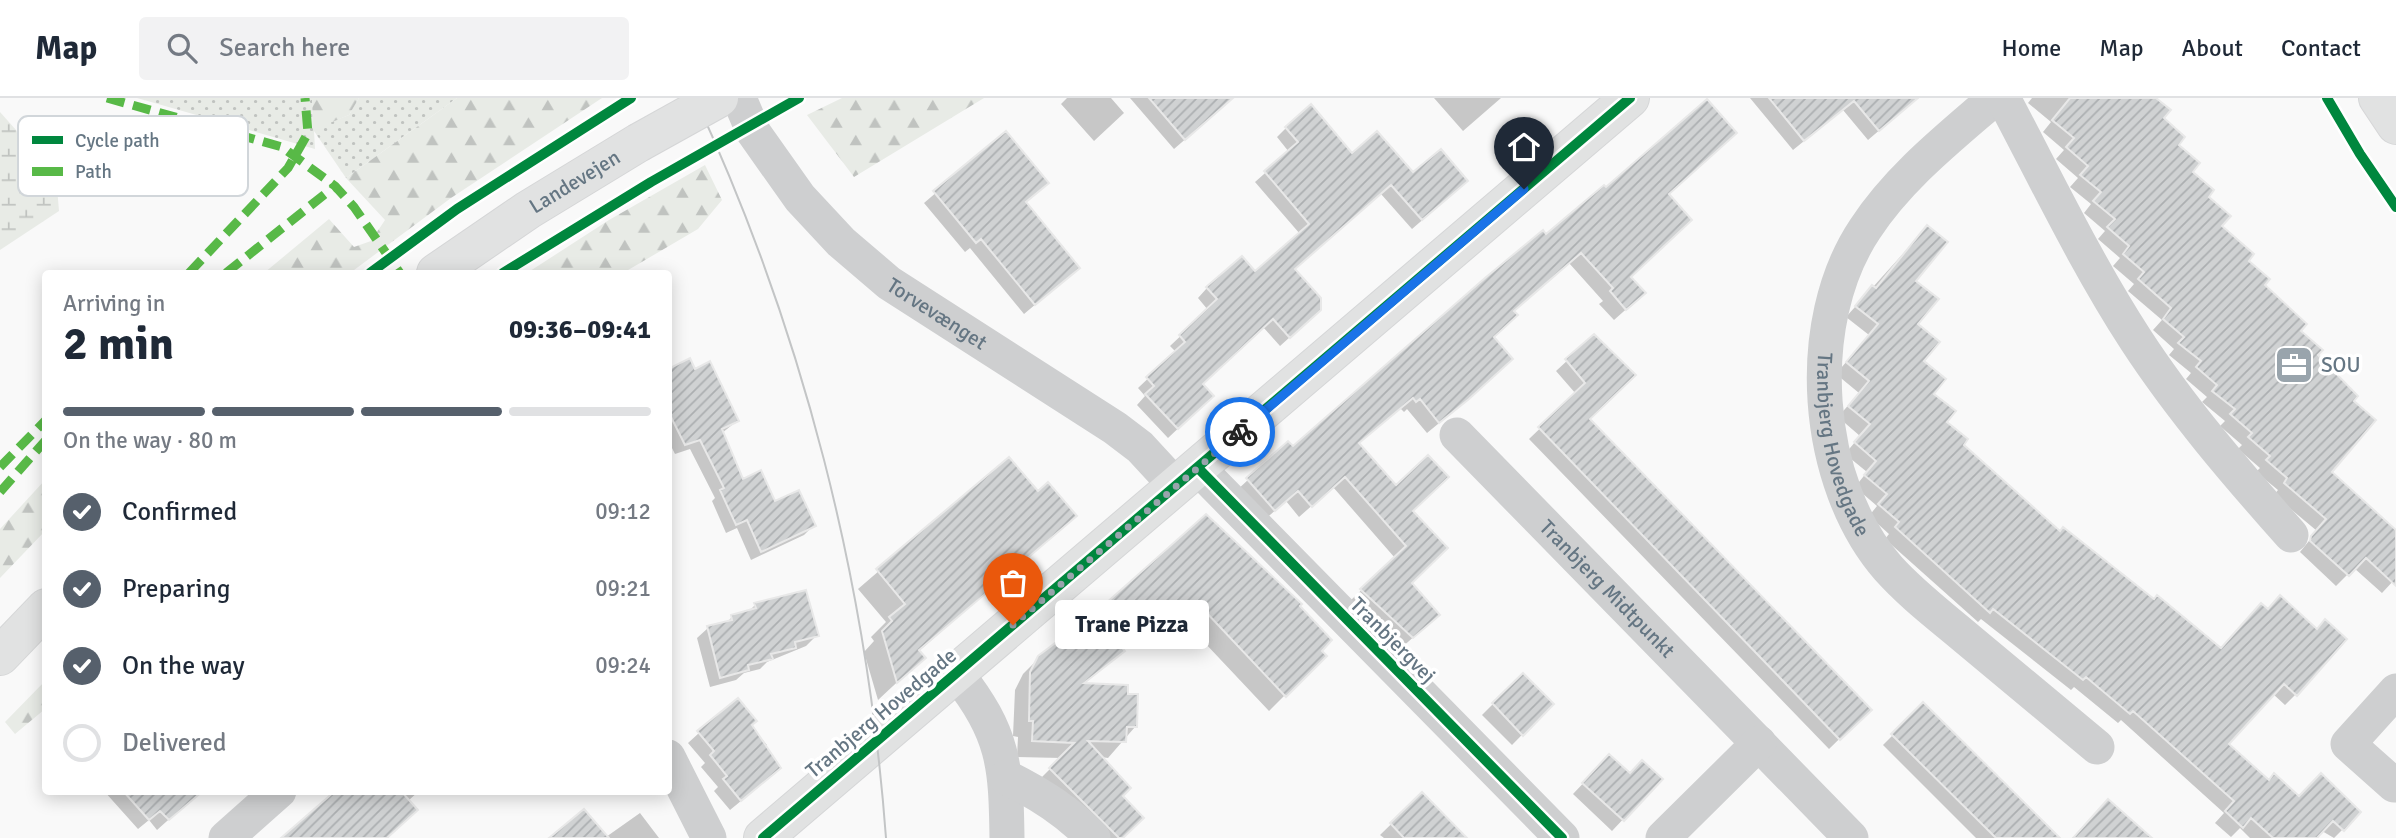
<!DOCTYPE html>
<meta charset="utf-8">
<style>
body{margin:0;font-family:Signika,sans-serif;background:#f2f2f3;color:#1f2937;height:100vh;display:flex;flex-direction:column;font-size:26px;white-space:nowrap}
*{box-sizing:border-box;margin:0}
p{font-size:23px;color:#747a83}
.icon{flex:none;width:38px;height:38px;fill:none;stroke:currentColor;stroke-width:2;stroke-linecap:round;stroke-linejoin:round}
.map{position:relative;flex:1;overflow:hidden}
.panel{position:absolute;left:42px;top:172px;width:630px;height:525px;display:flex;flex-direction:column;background:#fff;border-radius:7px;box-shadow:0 4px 18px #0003}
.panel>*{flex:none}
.pin{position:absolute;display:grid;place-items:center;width:60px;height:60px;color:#fff;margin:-72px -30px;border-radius:50% 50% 50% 0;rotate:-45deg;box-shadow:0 0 7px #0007}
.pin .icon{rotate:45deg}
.courier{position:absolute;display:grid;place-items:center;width:70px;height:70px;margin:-35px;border:5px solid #1a73e8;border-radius:50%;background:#fff;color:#222;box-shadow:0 2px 9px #0007}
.bubble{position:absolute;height:49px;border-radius:7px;background:#fff;box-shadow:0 4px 18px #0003;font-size:23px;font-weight:700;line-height:49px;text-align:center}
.overview em{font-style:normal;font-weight:700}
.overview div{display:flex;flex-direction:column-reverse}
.overview{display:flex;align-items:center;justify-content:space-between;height:119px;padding:0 21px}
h1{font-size:46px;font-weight:700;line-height:52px}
.bar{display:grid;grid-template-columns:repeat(4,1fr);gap:10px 7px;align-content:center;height:84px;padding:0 21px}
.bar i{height:9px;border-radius:5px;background:#e0e1e3}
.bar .active{background:#56606c}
.bar p{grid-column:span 4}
ol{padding:0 21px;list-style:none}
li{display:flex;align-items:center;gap:21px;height:77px}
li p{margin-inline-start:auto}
li .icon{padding:7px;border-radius:50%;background:#56606c;color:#fff;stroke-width:4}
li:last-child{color:#747a83}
li i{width:38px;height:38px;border:4px solid #e0e1e3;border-radius:50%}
header{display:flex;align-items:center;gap:42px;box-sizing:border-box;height:98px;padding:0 35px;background:#fff;border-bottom:2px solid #e0e1e3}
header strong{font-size:33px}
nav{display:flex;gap:38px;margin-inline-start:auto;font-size:24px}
.search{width:490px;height:63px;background:#f2f2f3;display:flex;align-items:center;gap:18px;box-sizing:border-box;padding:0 24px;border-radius:7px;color:#747a83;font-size:26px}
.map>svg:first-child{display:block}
</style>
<header>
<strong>Map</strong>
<div class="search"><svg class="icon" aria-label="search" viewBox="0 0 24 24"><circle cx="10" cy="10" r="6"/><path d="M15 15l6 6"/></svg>Search here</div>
<nav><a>Home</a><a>Map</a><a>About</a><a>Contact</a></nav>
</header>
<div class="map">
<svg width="2396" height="740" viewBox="0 0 2396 740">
<defs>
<pattern id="grass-dots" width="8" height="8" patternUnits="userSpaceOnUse" patternTransform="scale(1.75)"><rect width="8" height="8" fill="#e8ebe6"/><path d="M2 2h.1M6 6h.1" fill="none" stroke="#c0c3c0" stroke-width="1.8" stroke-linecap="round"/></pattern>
<pattern id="forest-firs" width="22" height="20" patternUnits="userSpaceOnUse" patternTransform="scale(1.75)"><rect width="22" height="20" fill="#e8ebe6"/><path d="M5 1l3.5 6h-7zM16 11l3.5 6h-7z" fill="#c0c3c0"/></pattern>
<pattern id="wetland-marsh" width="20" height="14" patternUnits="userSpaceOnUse" patternTransform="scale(1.75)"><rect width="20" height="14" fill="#e8ebe6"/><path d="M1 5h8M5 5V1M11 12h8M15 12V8" fill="none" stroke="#c0c3c0"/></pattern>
<pattern id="building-hatch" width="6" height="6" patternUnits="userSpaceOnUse" patternTransform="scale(1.75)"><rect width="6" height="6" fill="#d0d2d3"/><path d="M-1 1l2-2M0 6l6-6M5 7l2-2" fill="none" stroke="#acafb1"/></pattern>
</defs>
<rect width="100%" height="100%" fill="#f9f9f9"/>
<path fill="url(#grass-dots)" d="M137 0H312L313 31 349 17 359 0H457L346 80 314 33 315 51Z"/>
<path fill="url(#forest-firs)" d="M312 0H359L349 17 313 32Z
M457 0H602L451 100 350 175H264L329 121 354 149 371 143 385 122 346 80Z
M842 0H984L854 79 807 17Z
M705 67 722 102 698 131 623 175H527L609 122Z
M45 382V433L0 480V431Z
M45 583V611L15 636 5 624Z"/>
<path fill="url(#wetland-marsh)" d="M0 14 56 77 59 113 0 152Z"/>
<path fill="#0003" d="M1067 0H1111L1124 15 1094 43 1061 6Z
M1130 0H1214L1211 19 1174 51Z
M1434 0H1501L1463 33Z
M1750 0H1822L1825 26 1793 52Z
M1844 0H1917L1868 42 1838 6Z
M2032 0H2154L2161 20 2219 129 2316 258 2329 374 2396 434V480L2382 495 2354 470 2336 488 2300 454 2317 433 2274 397 2278 392 2256 374 2260 370 2238 351 2242 347 2220 328 2225 323 2202 304 2207 299 2186 281 2191 275 2169 257 2174 251 2153 232 2162 222 2128 193 2134 186 2113 168 2120 160 2098 141 2105 133 2084 115 2091 106 2070 89 2078 80 2056 61 2064 52 2043 34 2051 24 2028 5Z
M1286 30 1352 57 1456 93 1412 131 1381 96 1293 171 1309 222 1280 248 1263 229 1201 286 1202 308 1168 340 1137 307 1145 298 1138 290 1176 254 1170 248 1208 212 1198 200 1207 190 1255 175 1300 136 1255 84 1289 54 1277 39Z
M1006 35 1024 105 1067 180 1024 216 970 150 965 154 924 105Z
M1667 96 1629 179 1632 206 1614 222 1599 206 1603 203 1569 165 1513 214 1492 239 1455 312 1427 335 1407 311 1404 314 1400 310 1357 346 1411 413 1409 485 1426 528 1400 551 1350 503 1395 460 1333 389 1299 419 1286 403 1263 423 1236 393 1288 345 1293 351 1546 138Z
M1927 129 1914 183 1916 227 1922 264 1944 325 1961 347 2060 435 2220 552 2251 518 2296 596 2285 607 2273 596 2227 646 2268 684 2299 700 2310 688 2343 731 2334 740 2322 733 2315 740H2250L2240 730 2231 739 2215 725 2224 715 2121 622 2118 625 2074 589 2071 592 1981 521 1978 524 1885 441 1889 436 1869 418 1877 408 1855 389 1867 374 1845 356 1860 338 1838 319 1859 295 1836 276 1869 237 1846 219Z
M1594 238 1588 321 1869 612 1829 651 1529 341 1576 296 1556 273Z
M668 272 694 273 737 323 722 335 742 383 814 427 804 437 751 462 737 430 726 435 712 403 715 400 690 351 675 356 668 342Z
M1009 361 1038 395 1074 418 918 554 923 560 878 602 864 554 874 543 871 539 886 524 858 491Z
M1206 418 1298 508 1324 558 1269 613 1187 526 1169 541 1150 519 1118 547 1122 552 1083 587 1135 629 1108 660 1101 659 1121 740H1088L1035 686 1061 660 1017 659 1018 639 1013 638 1015 592 1023 576 1040 559 1096 517Z
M755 507 817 537 806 548 767 564 760 571 744 575 736 582 710 589 697 540 708 530 725 526 732 519 748 514Z
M1522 577 1552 606 1512 647 1482 617Z
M1923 607 2058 740H1976L1883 647Z
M750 627 767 647 763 650 769 680 730 712 714 693 718 689 701 669 705 665 688 645 699 635Z
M1609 658 1630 677 1661 681 1612 733 1573 696Z
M104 693H176V715L157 732 149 722 138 731Z
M338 693H419L408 703 388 740H284Z
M1422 696 1465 740H1384L1380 737Z
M640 715 659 740H552L606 739Z"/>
<path fill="url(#building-hatch)" stroke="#e8e8e8" stroke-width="2" d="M1149 0H1233L1185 42Z
M1769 0H1918L1879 33 1854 3 1804 43Z
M2070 0H2156L2171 12 2164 20 2185 39 2179 47 2200 65 2193 74 2214 92 2209 99 2231 118 2222 128 2254 156 2249 163 2270 181 2265 187 2307 226 2301 233 2323 252 2318 257 2358 298 2354 303 2376 322 2332 374 2396 432V488L2366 460 2349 478 2310 443 2311 438 2326 421 2284 385 2287 380 2266 362 2270 358 2248 339 2252 335 2230 316 2235 311 2212 293 2217 287 2196 269 2201 263 2178 245 2184 239 2163 221 2171 210 2138 181 2144 174 2123 156 2129 148 2107 129 2115 121 2093 103 2101 94 2080 77 2088 68 2066 49 2074 40 2052 22Z
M1707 1 1737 35 1669 96 1692 122 1631 179 1646 195 1626 212 1610 193 1613 190 1581 155 1514 213 1518 217 1494 239 1513 261 1469 301 1439 325 1420 301 1416 304 1413 300 1359 345 1396 387 1428 357 1449 379 1413 413 1448 450 1412 485 1440 517 1413 540 1360 491 1406 448 1345 379 1312 409 1298 393 1275 413 1246 380 1288 343 1293 348 1485 180 1543 132 1546 136 1604 87 1606 89Z
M1311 6 1352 55 1377 33 1413 74 1441 51 1468 83 1422 122 1391 87 1295 171 1321 200V212L1290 240 1273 221 1203 286 1214 298 1178 331 1145 296 1154 288 1146 279 1185 244 1179 237 1217 201 1206 189 1242 158 1255 173 1309 126 1264 73 1298 44 1285 29Z
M1006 33 1049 85 1026 104 1080 170 1035 207 981 141 976 145 933 93Z
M1927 127 1948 144 1916 183 1939 201 1918 226 1940 244 1924 263 1946 281 1934 296 1956 313 1947 324 1968 341 1964 347 2060 433 2063 429 2154 501 2157 497 2221 550 2261 505 2268 511 2280 497 2317 531 2325 521 2347 541 2297 598 2284 586 2229 646 2269 682 2274 675 2299 698 2321 675 2361 714 2344 733 2333 723 2317 740H2273L2251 720 2243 730 2225 713 2234 703 2133 613 2130 616 2086 579 2083 582 1993 511 1990 515 1895 429 1899 424 1878 406 1887 396 1864 377 1876 363 1854 344 1870 326 1848 308 1869 283 1846 264 1878 226 1855 208 1872 187 1876 190Z
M1594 236 1636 277 1590 321 1872 612 1840 642 1538 329 1585 285 1565 261Z
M690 260 695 271 710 263 739 323 722 331 743 381 761 372 775 403 799 392 816 428 761 454 747 422 736 427 720 392 724 390 700 342 685 347 668 313V271Z
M1009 359 1038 393 1048 384 1077 418 919 552 926 560 897 585 882 533 892 523 889 519 905 506 876 471Z
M1206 416 1302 506 1300 508 1332 542 1322 553 1327 558 1286 599 1203 511 1186 526 1167 505 1119 546 1125 553 1084 585 1128 587V596H1138L1137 629H1127L1126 644 1088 643 1131 690 1123 698 1144 720 1123 740H1119L1049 670 1074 645 1032 643 1033 623H1029L1030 574 1038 558 1095 515Z
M806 492 819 538 795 544 796 550 771 556 773 561 748 567 749 572 720 580 707 528 732 522 731 517 756 510 754 505Z
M1523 575 1554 606 1523 638 1492 605Z
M738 600 757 623 752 627 781 670 741 703 723 681 727 678 710 657 714 653 697 633Z
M1923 604 2060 740H1996L1891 636Z
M1609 656 1630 675 1642 662 1663 681 1624 723 1582 685Z
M123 693H203L169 722 160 713 149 722Z
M335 693H401L418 712 387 740H281Z
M1422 694 1467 740H1404L1390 725Z
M2108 701 2152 740H2073Z
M584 711 609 740H549Z"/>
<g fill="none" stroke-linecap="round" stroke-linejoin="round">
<defs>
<g id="secondary">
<path d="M2378 0 2396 27"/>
<path id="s4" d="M436 175 528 112 638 45"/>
<path d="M0 558 46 510"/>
<path d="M763 740 1630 0"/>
</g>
</defs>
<use href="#secondary" stroke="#d5d6d7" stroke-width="40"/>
<g stroke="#cecfd0" stroke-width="35">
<path id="s1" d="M739 0 754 35 800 100 841 144 889 185 1115 330 1140 349 1176 388"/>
<path id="s2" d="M1995 0C1949 40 1899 79 1865 131 1802 225 1814 385 1888 470 1913 498 1943 520 1971 544 2013 579 2055 614 2097 649"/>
<path d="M2003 0C2046 81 2086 165 2136 242 2181 311 2236 375 2291 437"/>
<path id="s3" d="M1457 337 1851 740"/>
<path d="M1198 370 1562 740"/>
<path d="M957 576C1004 636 1006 666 1007 740"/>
<path d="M2396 593 2348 646 2394 687 2396 684"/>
<path d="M668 659 709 740"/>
<path d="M1006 679C1040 696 1067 713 1093 740"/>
<path d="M226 740 279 693"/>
<path d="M1663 740 1759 645"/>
</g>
<use href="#secondary" stroke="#e1e2e2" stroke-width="38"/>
<path stroke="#c3c5c6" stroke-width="2" d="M695 0C803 233 867 484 886 740"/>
<defs>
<path id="secondary-bridge" d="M638 45 719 0"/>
</defs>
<use href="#secondary-bridge" stroke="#d5d6d7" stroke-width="40" stroke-linecap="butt"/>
<use href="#secondary-bridge" stroke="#e1e2e2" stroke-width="38"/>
<path stroke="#58b947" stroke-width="9" stroke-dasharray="18 9" stroke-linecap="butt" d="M107 0 282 49 335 88
M189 175 288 70 308 35 305 0
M226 175 335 88 354 109 400 175
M0 369 46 322
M0 394 46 342"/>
<defs>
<path id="cycleway" d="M2327 0 2360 56 2396 109
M370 175 457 111 631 0
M503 175 651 84 799 0
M1198 370 1562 740
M763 740 1630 0"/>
</defs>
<use href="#cycleway" stroke="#fff" stroke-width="15"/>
<use href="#cycleway" stroke="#00873e" stroke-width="10"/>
</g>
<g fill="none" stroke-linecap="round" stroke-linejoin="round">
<path stroke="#99a4ac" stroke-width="7" stroke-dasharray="0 12.6" d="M1013 527 1240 334"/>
<path stroke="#1a73e8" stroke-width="9" d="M1240 334 1524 91"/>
</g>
<defs>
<symbol id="office-square" viewBox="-11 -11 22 22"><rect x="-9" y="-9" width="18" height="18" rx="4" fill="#99a4ac" stroke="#fff"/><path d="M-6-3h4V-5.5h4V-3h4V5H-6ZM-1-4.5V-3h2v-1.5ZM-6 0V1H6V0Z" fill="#fff"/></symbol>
</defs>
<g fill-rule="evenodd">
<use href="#office-square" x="2272" y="245" width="44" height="44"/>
</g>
<g text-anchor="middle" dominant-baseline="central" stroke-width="7" stroke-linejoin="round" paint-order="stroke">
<g font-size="21" fill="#657683" stroke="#fff">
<text stroke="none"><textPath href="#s4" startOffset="166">Landevejen</textPath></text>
<text stroke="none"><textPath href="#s1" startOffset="298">Torvevænget</textPath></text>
<text stroke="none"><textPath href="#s2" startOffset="411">Tranbjerg Hovedgade</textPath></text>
<text stroke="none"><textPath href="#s3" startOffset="215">Tranbjerg Midtpunkt</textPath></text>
<text transform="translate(1393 542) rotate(45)">Tranbjergvej</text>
<text transform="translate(881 615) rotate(-40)">Tranbjerg Hovedgade</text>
</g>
<g font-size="21" fill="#657683" stroke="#fff" text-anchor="start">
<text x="2321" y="267">SOU</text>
</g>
</g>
<rect x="18" y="18" width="230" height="80" rx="10" fill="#fff" stroke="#d1d6da" stroke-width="2"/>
<rect x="32" y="38" width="31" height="8" fill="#00873e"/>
<rect x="32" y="69" width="31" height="9" fill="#58b947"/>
<g font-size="19" fill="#657683">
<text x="75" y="49">Cycle path</text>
<text x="75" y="80">Path</text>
</g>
</svg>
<div class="pin" style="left:1013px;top:527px;background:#ea580c"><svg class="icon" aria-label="bag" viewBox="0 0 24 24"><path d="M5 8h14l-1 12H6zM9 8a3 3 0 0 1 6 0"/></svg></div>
<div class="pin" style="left:1524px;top:91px;background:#1f2937"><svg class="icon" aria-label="home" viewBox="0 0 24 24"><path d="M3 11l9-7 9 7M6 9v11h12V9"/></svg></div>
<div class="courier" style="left:1240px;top:334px"><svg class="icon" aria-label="bike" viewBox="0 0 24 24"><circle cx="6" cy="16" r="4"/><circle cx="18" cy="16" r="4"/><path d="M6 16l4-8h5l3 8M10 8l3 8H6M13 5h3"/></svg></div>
<div class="bubble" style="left:1055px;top:502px;width:154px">Trane Pizza</div>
<section class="panel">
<div class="overview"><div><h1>2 min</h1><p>Arriving in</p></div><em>09:36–09:41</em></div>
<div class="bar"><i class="active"></i><i class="active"></i><i class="active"></i><i></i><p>On the way · 80 m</p></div>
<ol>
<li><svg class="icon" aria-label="check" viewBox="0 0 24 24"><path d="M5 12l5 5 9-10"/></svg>Confirmed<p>09:12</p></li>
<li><svg class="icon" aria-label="check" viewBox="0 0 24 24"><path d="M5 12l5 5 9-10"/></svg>Preparing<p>09:21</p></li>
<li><svg class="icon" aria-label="check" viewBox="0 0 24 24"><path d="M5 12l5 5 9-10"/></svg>On the way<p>09:24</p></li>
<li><i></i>Delivered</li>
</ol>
</section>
</div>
